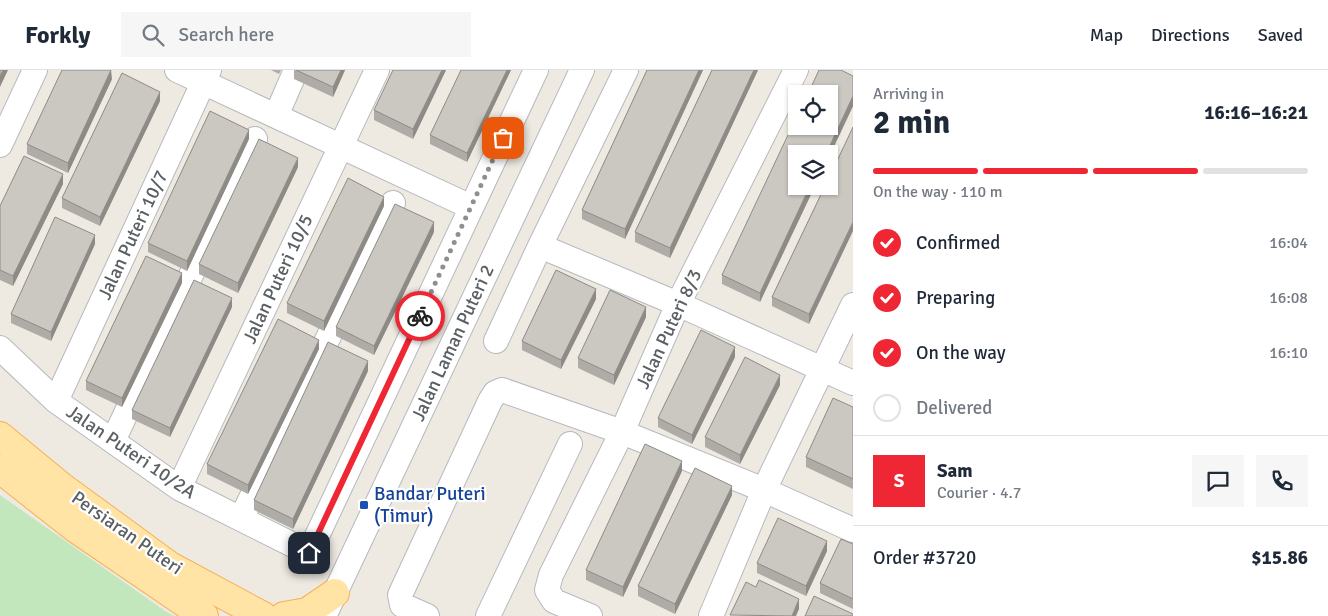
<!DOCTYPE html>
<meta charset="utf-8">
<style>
body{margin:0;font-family:Signika,sans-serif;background:#f6f6f7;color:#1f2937;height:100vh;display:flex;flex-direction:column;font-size:19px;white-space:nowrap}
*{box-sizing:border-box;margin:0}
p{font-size:16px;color:#747a83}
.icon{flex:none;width:28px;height:28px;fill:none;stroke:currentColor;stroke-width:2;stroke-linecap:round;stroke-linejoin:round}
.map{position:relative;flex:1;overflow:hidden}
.details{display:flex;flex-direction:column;background:#fff;width:475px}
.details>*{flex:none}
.fabs{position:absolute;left:788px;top:15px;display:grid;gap:10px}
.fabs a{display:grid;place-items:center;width:50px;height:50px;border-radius:0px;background:#fff;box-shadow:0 1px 4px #0004;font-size:25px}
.pin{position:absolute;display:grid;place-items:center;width:42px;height:42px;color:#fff;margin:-21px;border-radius:10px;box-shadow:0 2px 8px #0006}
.courier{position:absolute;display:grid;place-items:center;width:50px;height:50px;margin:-25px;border:4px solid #ef2633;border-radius:50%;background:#fff;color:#222;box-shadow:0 1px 6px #0007}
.summary em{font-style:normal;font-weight:800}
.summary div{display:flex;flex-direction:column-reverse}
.summary{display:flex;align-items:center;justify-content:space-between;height:85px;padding:0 20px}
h1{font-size:32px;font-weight:800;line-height:38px}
.bar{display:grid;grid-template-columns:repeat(4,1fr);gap:8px 5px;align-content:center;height:60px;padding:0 20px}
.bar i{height:6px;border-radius:4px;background:#e0e1e3}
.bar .current{background:#ef2633}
.bar p{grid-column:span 4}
.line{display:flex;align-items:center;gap:12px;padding:0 20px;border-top:1px solid #e0e1e3}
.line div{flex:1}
.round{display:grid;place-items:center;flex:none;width:52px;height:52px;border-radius:0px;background:#f6f6f7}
ol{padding:0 20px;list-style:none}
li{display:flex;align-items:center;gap:15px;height:55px}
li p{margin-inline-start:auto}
li .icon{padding:5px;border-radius:50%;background:#ef2633;color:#fff;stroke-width:4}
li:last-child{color:#747a83}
li i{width:28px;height:28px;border:2px solid #e0e1e3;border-radius:50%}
header{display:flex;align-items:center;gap:30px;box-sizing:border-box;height:70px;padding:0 25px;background:#fff;border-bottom:1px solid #e0e1e3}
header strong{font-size:24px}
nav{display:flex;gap:28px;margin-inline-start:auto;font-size:18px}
.search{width:350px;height:45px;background:#f6f6f7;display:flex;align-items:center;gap:12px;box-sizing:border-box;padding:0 18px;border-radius:0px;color:#747a83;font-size:19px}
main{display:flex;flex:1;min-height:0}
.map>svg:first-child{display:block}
</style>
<header>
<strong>Forkly</strong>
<div class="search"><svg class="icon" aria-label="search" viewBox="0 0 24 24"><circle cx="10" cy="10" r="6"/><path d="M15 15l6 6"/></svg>Search here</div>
<nav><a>Map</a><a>Directions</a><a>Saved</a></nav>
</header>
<main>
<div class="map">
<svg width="853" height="546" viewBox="0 0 853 546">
<rect width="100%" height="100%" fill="#eeeae2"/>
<path fill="#c3e7bd" d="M0 425 165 541 174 546H0Z"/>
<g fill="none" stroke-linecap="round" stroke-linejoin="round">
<defs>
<path id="minor" d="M177 0 471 137
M276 46 296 0
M0 75 35 0
M540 176 678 234 853 313
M496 271 540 176 626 0
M0 278 56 331 179 418 309 483 536 0
M56 331 209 0
M113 371 255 69
M179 418 377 0
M241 449 393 133
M327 540 582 0
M427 546 402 535 400 525 490 331 495 323 502 320 622 362 764 420 853 460
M488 546 570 374
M590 546 554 531 547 520 551 505 622 362 678 234 796 0
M711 546 764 420 853 235"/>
<path id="major" d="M0 366 62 417 170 496 263 546
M0 399 75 458 204 546
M284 546 307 542 335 523"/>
</defs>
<use href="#minor" stroke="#b5b9bd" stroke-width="26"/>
<use href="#major" stroke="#f6b152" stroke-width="30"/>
<use href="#minor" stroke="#fff" stroke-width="24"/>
<use href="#major" stroke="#ffe4a6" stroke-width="28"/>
</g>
<path fill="#afaba6" d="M271 0H281L279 4Z
M294 0H345L333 27 294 9Z
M446 0 413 69 374 50V40Z
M511 0 467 92 430 74V65Z
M647 0H703L625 169 582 149V140Z
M712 0H758L670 188 635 172V162Z
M853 6V36L829 87 796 116H815L760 232 722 214V205Z
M112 9 68 103 27 84V74Z
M160 31 100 156 62 138V128Z
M249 69 187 201 148 182V173Z
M298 97 238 223 199 204V194Z
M63 114 13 216 0 210V136Z
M825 116 809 254 772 236V227Z
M384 136 324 261 287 243V233Z
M434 162 374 285 336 266V257Z
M95 174 51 271 11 253V244Z
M182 213 122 337 86 320V311Z
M596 229 561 299 522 280V271Z
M232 237 170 367 132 349V340Z
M646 247 614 315 578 298V288Z
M319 279 248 424 207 404V394Z
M735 287 692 374 658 357V348Z
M368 301 293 459 254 440V430Z
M780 315 740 394 705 377V367Z
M853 337V419L806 397V387Z
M682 401 623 527 586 510V500Z
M732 425 675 544 638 526V516Z
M853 474V539L820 523V513Z
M827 481 806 526 757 503V493Z"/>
<path fill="#8e8b87" d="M3 0H8L0 17V7Z
M111 0 112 9 68 103V93Z
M341 0H345L333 27V17Z
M442 0H446L413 69V59Z
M507 0H511L467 92V83Z
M699 0H703L625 169V159Z
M754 0H758L670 188V178Z
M160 22V31L100 156V147Z
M853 26V36L829 87V84H826Z
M249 60V69L187 201V191Z
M298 88V97L238 223V213Z
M63 104V114L13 216V206Z
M810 116H815L760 232V223Z
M384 127V136L324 261V251Z
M434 152V162L374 285V276Z
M853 152V161L809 254V244Z
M95 165V174L51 271V262Z
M182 203V213L122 337V328Z
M596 219V229L561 299V290Z
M232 228V237L170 367V358Z
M646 237V247L614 315V305Z
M319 270V279L248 424V415Z
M735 277V287L692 374V365Z
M368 291V301L293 459V449Z
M780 305V315L740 394V385Z
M682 391V401L623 527V517Z
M732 416V425L675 544V534Z
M827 471V481L806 526V516Z
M799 529V539L796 546H792Z"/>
<path fill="#cbc7c1" stroke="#8e8b87" d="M0 0H3L0 7Z
M62 0H111L68 93 27 74Z
M296 0H341L333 17Z
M393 0H442L413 59 374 40Z
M461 0H507L467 83 430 65Z
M647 0H699L625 159 582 140Z
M712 0H754L670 178 635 162Z
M819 0H841L853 6V26L826 84H796V116H810L760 223 722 205 796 48V56H829V24H808Z
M122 3 160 22 100 147 62 128Z
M210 41 249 60 187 191 148 173Z
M853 57V152L809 244 772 227 825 116H829V108Z
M259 69 298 88 238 213 199 194Z
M24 86 63 104 13 206 0 200V136Z
M348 108 384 127 324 251 287 233Z
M395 134 434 152 374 276 336 257Z
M55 147 95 165 51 262 11 244Z
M146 186 182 203 122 328 86 311Z
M556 200 596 219 561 290 522 271Z
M194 210 232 228 170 358 132 340Z
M610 220 646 237 614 305 578 288Z
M278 249 319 270 248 415 207 394Z
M701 260 735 277 692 365 658 348Z
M328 272 368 291 293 449 254 430Z
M745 287 780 305 740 385 705 367Z
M833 328 853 337V409L806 387Z
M645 374 682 391 623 517 586 500Z
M695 398 732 416 675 534 638 516Z
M778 448 827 471 806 516 757 493Z
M841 469 853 474V529L820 513Z
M759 510 799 529 792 546 730 545 746 512 756 517Z
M814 526 853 544V546H805Z"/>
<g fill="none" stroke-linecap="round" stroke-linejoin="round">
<path stroke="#8e908f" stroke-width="5" stroke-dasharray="0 9" d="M420 246 503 68"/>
<path stroke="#ef2633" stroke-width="6" d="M309 483 420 246"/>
</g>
<rect fill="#1a4fb4" stroke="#fff" stroke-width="2" x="359" y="430" width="10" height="10" rx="2.5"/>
<g text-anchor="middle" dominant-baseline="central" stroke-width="4.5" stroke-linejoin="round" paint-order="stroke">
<g font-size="19" fill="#5a6063" stroke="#fff">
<text transform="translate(133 165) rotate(-65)">Jalan Puteri 10/7</text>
<text transform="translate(278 209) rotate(-65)">Jalan Puteri 10/5</text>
<text transform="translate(669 259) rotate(-65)">Jalan Puteri 8/3</text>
<text transform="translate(453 273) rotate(-65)">Jalan Laman Puteri 2</text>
<text transform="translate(131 382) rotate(34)">Jalan Puteri 10/2A</text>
<text transform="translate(127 463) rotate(35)">Persiaran Puteri</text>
</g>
<g font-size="19" fill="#164399" stroke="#fff" text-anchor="start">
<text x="374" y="424">Bandar Puteri<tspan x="374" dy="22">(Timur)</tspan></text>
</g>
</g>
</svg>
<div class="fabs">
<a><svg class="icon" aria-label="locate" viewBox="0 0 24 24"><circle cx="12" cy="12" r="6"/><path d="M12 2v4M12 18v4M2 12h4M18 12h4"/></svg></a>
<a><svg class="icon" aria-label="layers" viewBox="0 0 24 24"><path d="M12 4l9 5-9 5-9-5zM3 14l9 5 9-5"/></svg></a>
</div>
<div class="pin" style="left:503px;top:68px;background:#ea580c"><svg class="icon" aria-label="bag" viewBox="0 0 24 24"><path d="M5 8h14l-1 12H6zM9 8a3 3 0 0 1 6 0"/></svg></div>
<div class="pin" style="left:309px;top:483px;background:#1f2937"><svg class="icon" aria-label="home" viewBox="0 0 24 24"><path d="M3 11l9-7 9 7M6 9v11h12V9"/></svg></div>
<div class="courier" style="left:420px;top:246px"><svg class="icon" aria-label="bike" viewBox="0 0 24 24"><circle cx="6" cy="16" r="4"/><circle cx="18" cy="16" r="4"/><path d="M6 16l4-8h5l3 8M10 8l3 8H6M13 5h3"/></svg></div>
</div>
<section class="details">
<div class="summary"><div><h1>2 min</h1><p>Arriving in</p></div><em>16:16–16:21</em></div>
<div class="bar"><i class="current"></i><i class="current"></i><i class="current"></i><i></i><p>On the way · 110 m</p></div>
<ol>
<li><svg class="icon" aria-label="check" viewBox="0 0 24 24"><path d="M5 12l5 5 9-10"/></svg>Confirmed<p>16:04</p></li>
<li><svg class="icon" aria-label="check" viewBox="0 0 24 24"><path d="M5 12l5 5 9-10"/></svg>Preparing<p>16:08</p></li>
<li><svg class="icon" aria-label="check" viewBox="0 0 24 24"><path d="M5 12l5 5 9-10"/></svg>On the way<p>16:10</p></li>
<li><i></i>Delivered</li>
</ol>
<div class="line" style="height:90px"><b class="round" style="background:#ef2633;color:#fff">S</b><div><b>Sam</b><p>Courier · 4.7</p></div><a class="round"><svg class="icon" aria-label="chat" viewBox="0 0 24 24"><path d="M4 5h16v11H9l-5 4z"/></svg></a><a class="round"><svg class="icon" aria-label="phone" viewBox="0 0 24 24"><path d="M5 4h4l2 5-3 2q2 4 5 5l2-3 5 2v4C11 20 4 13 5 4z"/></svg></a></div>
<div class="line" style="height:65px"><div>Order #3720</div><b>$15.86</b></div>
</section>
</main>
